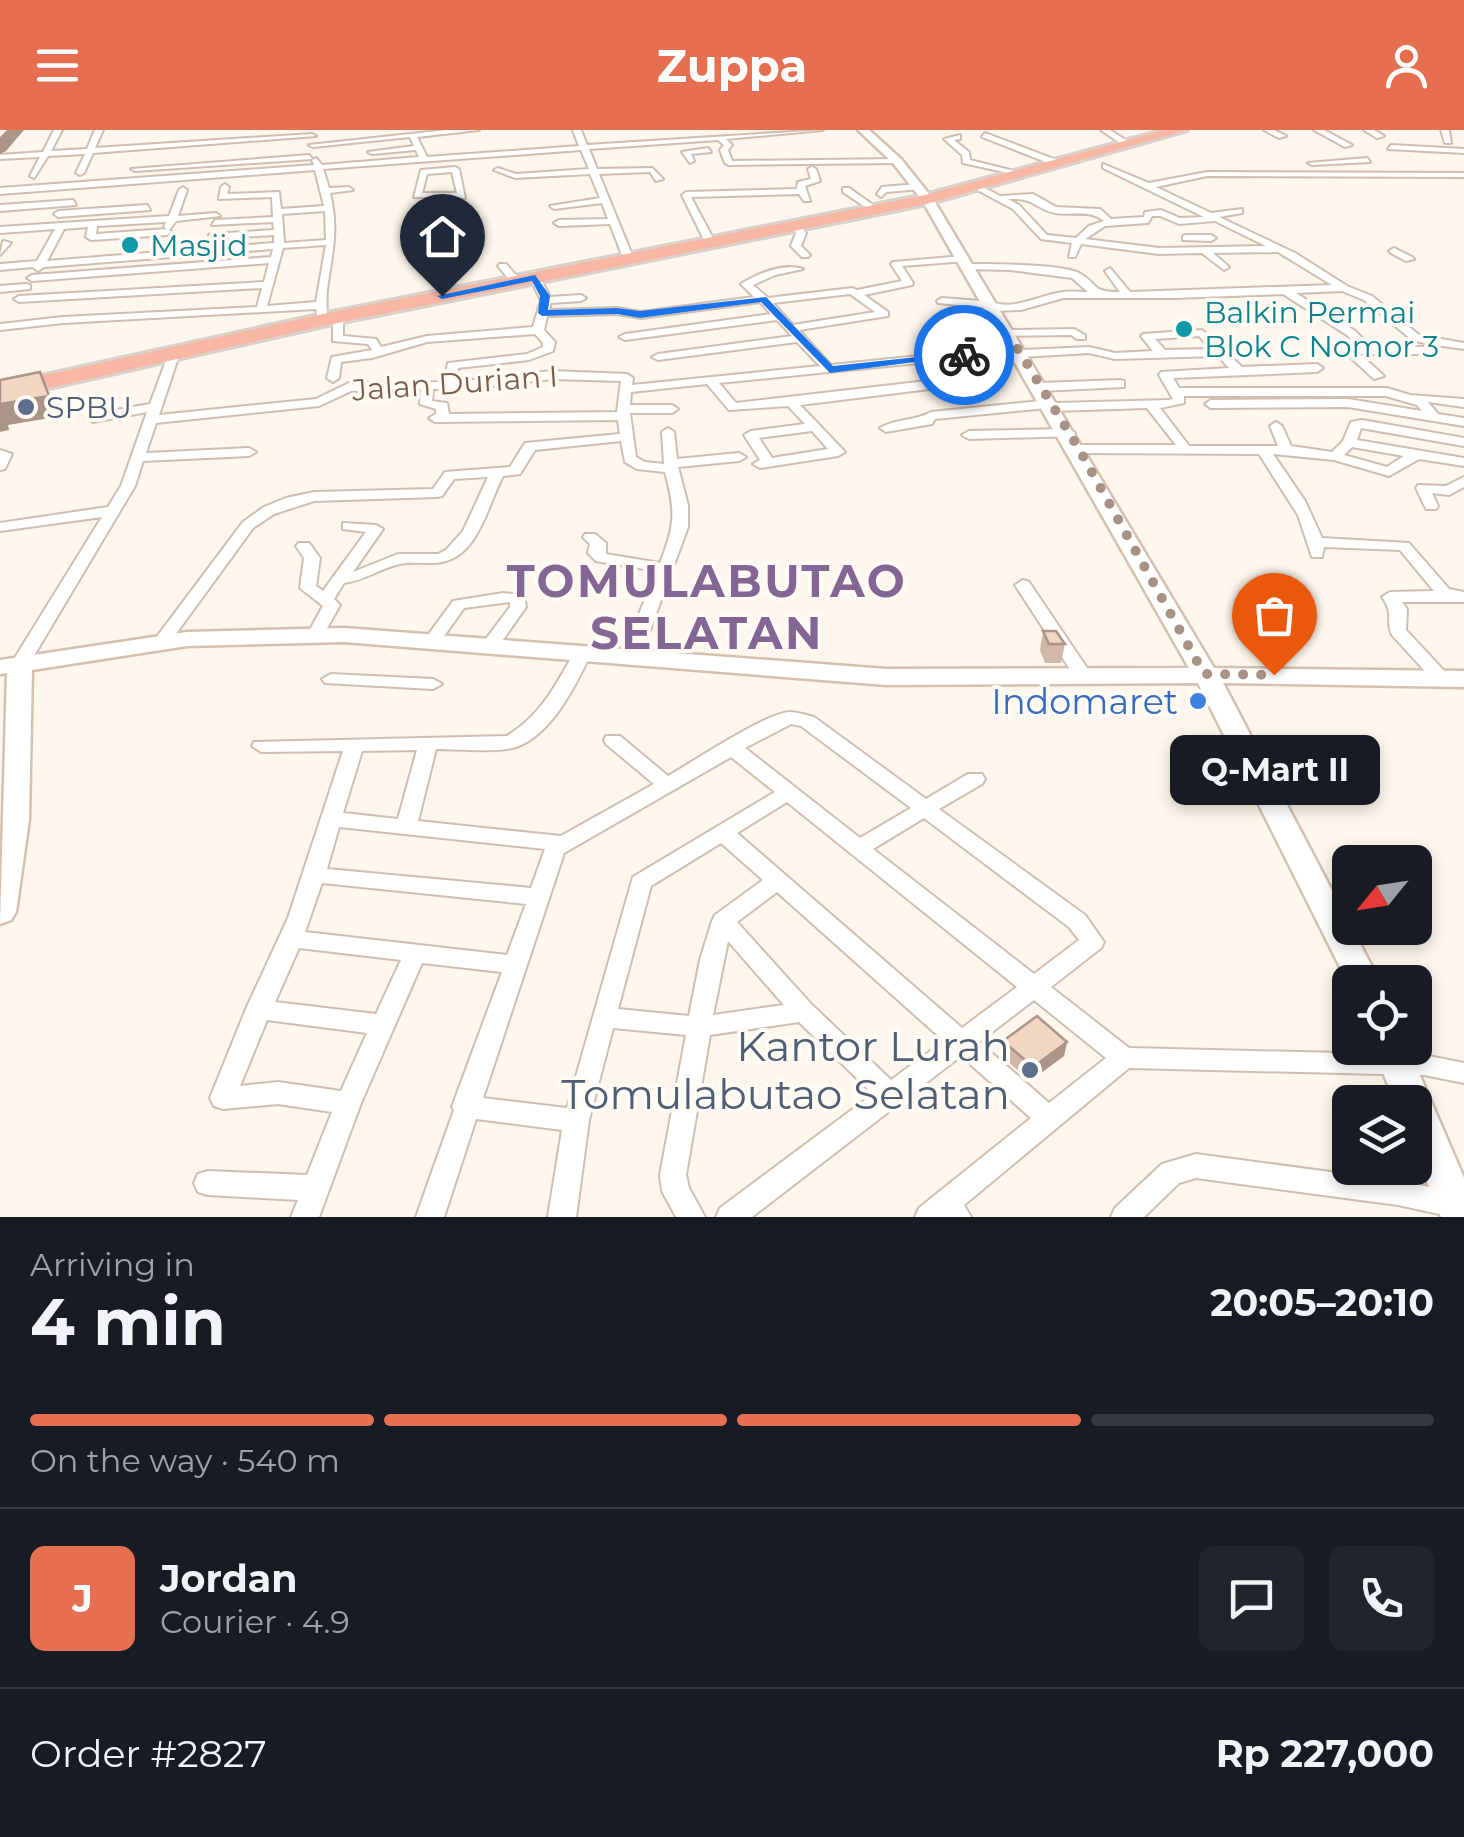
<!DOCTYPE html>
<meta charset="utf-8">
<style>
body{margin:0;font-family:Montserrat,sans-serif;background:#20242c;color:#f1f3f6;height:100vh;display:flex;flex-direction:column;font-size:38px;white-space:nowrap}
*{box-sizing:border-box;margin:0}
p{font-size:32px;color:#9ea1a6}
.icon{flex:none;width:55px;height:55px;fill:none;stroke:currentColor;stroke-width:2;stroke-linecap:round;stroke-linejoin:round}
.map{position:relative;height:1087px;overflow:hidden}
.drawer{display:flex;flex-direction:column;background:#171b24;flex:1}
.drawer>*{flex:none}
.needle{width:65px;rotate:240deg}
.tools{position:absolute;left:1332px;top:715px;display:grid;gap:20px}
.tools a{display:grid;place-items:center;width:100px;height:100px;border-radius:15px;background:#171b24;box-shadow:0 5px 15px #0003;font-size:50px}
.pin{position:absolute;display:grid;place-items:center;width:85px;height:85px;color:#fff;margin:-102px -42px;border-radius:50% 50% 50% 0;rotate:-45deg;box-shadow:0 0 10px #0007}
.pin .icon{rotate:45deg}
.courier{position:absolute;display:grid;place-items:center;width:100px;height:100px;margin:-50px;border:8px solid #1a73e8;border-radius:50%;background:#fff;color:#222;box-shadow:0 2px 12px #0007}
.bubble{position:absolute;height:70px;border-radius:15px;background:#171b24;box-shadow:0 5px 15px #0003;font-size:32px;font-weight:700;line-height:70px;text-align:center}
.head em{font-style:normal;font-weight:700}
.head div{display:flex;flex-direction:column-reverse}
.head{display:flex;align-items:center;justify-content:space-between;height:170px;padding:0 30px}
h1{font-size:65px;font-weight:700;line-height:75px}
.bar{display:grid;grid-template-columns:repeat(4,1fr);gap:15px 10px;align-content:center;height:120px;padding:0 30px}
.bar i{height:12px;border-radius:8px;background:#363941}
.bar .selected{background:#e76f51}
.bar p{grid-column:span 4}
.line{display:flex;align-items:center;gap:25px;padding:0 30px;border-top:2px solid #363941}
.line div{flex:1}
.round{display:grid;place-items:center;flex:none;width:105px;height:105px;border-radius:15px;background:#20242c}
header{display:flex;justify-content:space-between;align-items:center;height:130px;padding:0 30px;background:#e76f51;color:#fff;font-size:45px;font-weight:700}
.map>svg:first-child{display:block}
</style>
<header><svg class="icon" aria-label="menu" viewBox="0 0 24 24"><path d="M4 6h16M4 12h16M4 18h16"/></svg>Zuppa<svg class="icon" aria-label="person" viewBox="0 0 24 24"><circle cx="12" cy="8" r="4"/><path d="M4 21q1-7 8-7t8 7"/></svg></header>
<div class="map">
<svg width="1464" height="1087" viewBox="0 0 1464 1087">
<rect width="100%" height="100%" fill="#fdf6ec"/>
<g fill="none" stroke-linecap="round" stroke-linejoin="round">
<defs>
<path id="street" d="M54 0H62L51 21 87 19 95 0H103L95 18 312 4 316 6 93 23 84 43 80 45 76 43 85 24 48 26 34 48 30 46 40 27 0 29V25L43 22Z
M447 0H479L417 7 427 27 579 16 573 0H581L587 15 823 0 726 9 732 15 728 20 732 31 897 29 901 31 897 33 729 35 725 33 720 20 724 15 718 10 589 19 597 39 652 38 663 49 656 51 650 42 599 44 634 130 629 133 624 130 610 94 559 96 554 93 559 90 608 89 602 73 554 79 550 76 600 68 590 44 515 48 494 40 498 38 516 44 589 39 581 20 323 39 329 58 349 57 353 60 330 63C339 100 332 123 327 160 326 171 327 182 327 192H319L316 179 63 193 0 200V194L63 187 257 177 262 158 19 172 14 169 19 166 264 152 269 133 32 151 27 148 32 145 271 127 273 119 44 137 38 141 33 137 0 140V134L37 131 55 99 0 103V97L169 86 179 60 183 57 187 60 178 86 216 83 220 86 176 91 169 100 172 102 167 105 91 110 86 107 88 97 64 99 47 131 274 113V105L209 109V105L212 104 274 100 273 92 212 95 215 90 273 87 272 67 219 69 221 57 225 54 229 57 227 64 279 62 281 79 324 76 315 40 0 64V58L314 35 312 30 316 28 322 35 419 27 416 20 372 24 368 22 414 16 410 7 313 17 309 15ZM325 81 326 110 284 113 282 84ZM166 92 164 97 167 99 96 104 97 96ZM326 115 316 172 267 176 283 118Z
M1101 0H1110L1133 15 1126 17Z
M1264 0H1274L1286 6 1279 8Z
M1314 0H1324L1352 15 1345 17Z
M1364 0H1374L1384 6 1377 8Z
M1441 0H1449L1451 13H1445Z
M985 3 1062 32 1063 34 1056 36 982 7Z
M960 5V9L954 10 969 22 970 30 1026 44 1022 46 963 33 962 25 944 9Z
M1391 15 1464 19V23L1388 19Z
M708 18 711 22 691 24 694 31 690 33 682 22Z
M309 25 312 29 135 41 131 39Z
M1367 28 1370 32 1312 35 1308 33Z
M1103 34 1149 53 1207 42 1464 43V47L1207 46 1156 57 1211 83 1242 79V83L1219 87 1295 123 1347 156 1372 166 1419 205 1464 213V219L1436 215 1435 221 1425 224H1360L1384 246 1374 249 1346 223 1359 218 1347 205 1283 164 1175 168H1063L1021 180 995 181 990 178 938 173 937 171 942 168 992 172C1015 181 1039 165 1063 162 1071 161 1080 162 1088 162L1072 148 1010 140 966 139 964 137 969 134C991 134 1062 134 1079 143 1100 155 1090 162 1120 162L1105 141 1110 138 1130 162 1332 155 1278 122 1213 123 1229 137 1224 140 1202 123 1159 124 1081 114 1075 127H1069L1072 113 1041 109 1013 79 972 57 979 55 1000 66 1033 64 1056 77 1100 79 1111 89 1144 87 1145 82 1161 80 1180 88 1204 87 1103 38ZM1008 69C1037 68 1033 78 1055 83 1073 86 1089 79 1104 91L1089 96 1076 108 1047 105 1019 75ZM1152 86H1160L1179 94 1215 91 1266 116 1159 118 1085 109 1105 96 1148 93ZM1342 161 1364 170 1412 210 1425 213V217L1370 216 1355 201 1296 163Z
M455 37 459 39 465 68 414 67 421 40ZM452 42 457 63H422L427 44Z
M812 37 816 39 820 51 805 56 810 71H804L799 64 691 67 716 114 711 117 706 114 682 65 686 62 797 59 798 52 811 49 808 39Z
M918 54 921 59 886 62 881 67 877 64 882 57Z
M843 58H849L880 80 873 82 843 62Z
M73 70 76 75 0 81V75Z
M147 75 150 80 58 87 54 84 58 81Z
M793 95H799L806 103 801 116 810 125 808 127H802L791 116 796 103Z
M1186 105H1211L1216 108 1211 111 1183 110V106Z
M3 111 11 113 0 125Z
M1394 118 1412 127 1414 129 1406 131 1391 123 1389 121Z
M963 126 966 127V131L902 136 913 153 912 155 864 165 888 182V186L799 200 831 235 1018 216 1022 217 1023 220 1089 217 1115 223 1153 221 1141 206 1143 204 1202 200 1242 237 1317 234 1323 238 1317 242 1173 248 1179 258H1387L1410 265 1464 269V277L1428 272 1438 284 1464 288V296L1348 277 1211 278 1205 274 1211 270 1348 269 1422 281 1417 275 1386 266H1184V273L1160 278 1189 316H1278L1270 296 1276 292 1282 296 1291 316 1332 322 1343 311 1351 292 1362 290 1464 308V316L1361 298 1357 310 1464 328V336L1419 329 1389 346 1334 330 1273 324 1305 371 1322 408 1409 413 1449 459 1464 462V472H1402L1407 479 1406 500 1447 544 1450 548 1447 552H1435L1392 505C1385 490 1395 485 1382 467L1390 462 1434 461 1400 420 1324 417 1322 427H1312L1298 385 1259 324 1079 323 1072 319 1079 315H1176L1147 278 1053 281 1047 278 935 289 932 294 886 302 880 298C894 289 916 291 931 282L1051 270 1057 273 1169 270 1173 269 1159 245 1161 242 1229 238 1218 226 1115 229 1089 223 1021 227 1016 223 719 253 736 273 970 246 976 250 970 254 800 275 845 322 838 326 760 338 753 334 760 330 744 305 751 301 805 294 788 276 729 280 707 254 631 262 630 275H672L678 279 672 283H630L636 327 645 332 664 334 662 302 668 298 674 302 677 329 739 323 746 327 739 331 678 337 688 375V397L639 530 630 535 621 530 656 441 596 431 588 423 590 414 583 407 585 404H595L606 413V424L660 433C675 395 676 382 665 342L637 339 625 332 621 311 535 320 520 344 503 346C488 374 479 425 442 432 427 435 410 430 396 435 377 440 366 450 344 453L334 469 340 475 321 509 315 510 307 505 323 476 300 458 304 428 296 416 299 413H309L320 428 316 456 323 461 366 402 343 399V393L376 395 383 399 353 442 398 424H438L446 420 463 401 488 347 454 349 442 366 437 367 314 371 274 384 253 398 167 516 161 517 153 512 243 392 264 377 286 368 314 362 433 359 445 342 510 337 525 313 620 304 618 290 435 292 429 288 436 284V279L420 274 421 259 351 261 319 276 156 293 146 323 249 318 256 322 249 326 143 331 135 356 29 534 20 539 11 534 102 387 0 401V393L108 377 121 356 147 282 93 292 87 288 93 284 150 274 170 220 180 222 159 285 316 269 349 253 444 252 448 233 527 224 543 217V213L535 204 427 212 372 228 341 232 339 248 333 252 327 248 332 227 372 220 368 214 333 211V187L338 184 343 187V206L376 209 381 217 427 206 533 197 541 170 530 148 535 145 540 148 550 167 581 165 586 168 581 171 551 173 549 180 617 178 641 182 754 167 741 154C759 143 783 133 803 139L775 145 753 155 768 168 852 158 857 160 902 151 891 134 893 132ZM850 164 875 182 793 195 773 173ZM760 172 771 184 625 204 619 207 625 210 777 190 792 206 658 224 652 227 658 230 797 212 820 236 632 255 633 248 627 244 552 241 456 252 458 238 529 230 553 221 555 212 544 200 547 186 617 184 641 188ZM1199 206 1211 219 1165 220 1155 209ZM552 249 621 251 617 282 449 284 447 273 432 271 433 259H464ZM812 301 828 319 772 328 759 308ZM1352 317 1404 326 1387 337 1344 325Z
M500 134H506L521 151 520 153H512L498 136Z
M26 154 30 155V159L0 162V156Z
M964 189 1001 188 1006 191 1001 194H960V190Z
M1074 199 1085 205V209H1077L1071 205 1008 206 1002 203 1008 200Z
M1120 250 1124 251V257L1041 261 1035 257 1041 253Z
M1069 299 1075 303 1074 306 969 309 962 305 969 301Z
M0 320 12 324 5 339 0 340Z
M1464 347V357L1449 365 1432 363 1438 376 1436 379H1426L1416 358 1418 355 1446 356Z
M1023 450 1029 452 1093 547 1090 551H1078L1075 547 1015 455Z
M503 463 524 465 526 477 495 521H483L480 517 510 477V472L464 478 437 516 431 517 423 512 453 471Z
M581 520 590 525C575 557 551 605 516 617 496 623 457 619 436 619L418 691 561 706 654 654 606 614 604 610 606 606H620L668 646C693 632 765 583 790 582 797 582 806 585 814 587L926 669 968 644H982L985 649 982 654 939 679 1085 785 1104 812 1101 818 1051 857 1129 918 1424 925 1464 933V953L1424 945 1129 938 964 1075 971 1087H915L919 1078 1031 988 961 926 752 1087H716L720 1078 873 964 799 892 710 905 686 1045 689 1058 705 1087H676L662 1061 660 1045 686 905 613 898 589 990 576 1087H548L562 1000 476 989 444 1087H416L454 980 452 977 502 842 422 833 361 973 319 1087H291L298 1070 208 1065 198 1062 194 1053 198 1044 208 1041 307 1045 332 982 278 974 223 979 214 976 210 968 246 879 288 788 343 621 261 622 252 616 254 612 507 606C541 585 556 555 575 521ZM791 594 801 596 911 678 860 708 745 618ZM417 620 398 689 343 683 362 621ZM731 627 775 662 633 747 567 978 483 968 564 723ZM787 672 1017 857 962 898 737 703ZM924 688 1069 797 1079 810 1034 844 873 719ZM339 697 545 719 531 758 327 739ZM721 713 763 750 715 785 712 791 700 830 689 886 618 879 651 756ZM322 753 526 774 507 825 305 802ZM777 762 944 911 891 950 812 875 737 792ZM728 811 784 875 713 885ZM299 818 401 830 376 884 275 872ZM1034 870 1106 928 1049 973 979 912ZM267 890 367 903 341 961 278 952 240 956Z
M331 544 433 549 442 554 433 559 325 553 322 549Z
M1196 1024 1398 1051 1456 1062 1464 1065V1085L1453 1087 1398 1075 1196 1048 1179 1053 1144 1087H1111L1115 1078 1162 1034Z"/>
<path id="secondary" d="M858 0H869L901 29 933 69 1214 538 1464 541V557L1223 553 1380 852H1350V857L1198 553 886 555 344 512 187 516 32 540 29 690 16 782 11 790 0 794 7 543 0 544V530L187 502 344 498 886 539 1189 538 922 70 893 33Z
M1373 918H1408L1464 1048V1087H1441L1415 1022V972H1395Z"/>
<path id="highway" d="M1165 0H1187L927 74 323 196 0 269V255L323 184 925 65Z"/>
</defs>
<use href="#street" stroke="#d1beb0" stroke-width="4"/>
<use href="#secondary" stroke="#d6c0b0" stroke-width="5"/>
<use href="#highway" stroke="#dad1cd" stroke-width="6"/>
<use href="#street" fill="#fff" fill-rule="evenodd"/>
<use href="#secondary" fill="#fff" fill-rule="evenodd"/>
<use href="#highway" fill="#f7b7a3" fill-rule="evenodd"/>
</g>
<path fill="#d1b7a8" d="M1043 501 1065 514 1061 533H1045L1040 520Z
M1003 911 1067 912 1064 926 1030 951 1000 925Z"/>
<path fill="#aa9588" d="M7 0H24L6 21 0 24V7Z
M49 266 56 287 8 295 9 300 0 302V274Z
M1067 912 1064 926 1030 951 1033 937Z"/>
<path fill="#f3d5c3" stroke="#aa9588" stroke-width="2.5" d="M40 242 49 266 0 274 1 279H0V250Z
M1043 501H1056L1065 514H1049Z
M1037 886 1067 912 1033 937 1003 911Z"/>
<path fill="#1a73e8" d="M535 145 550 166 548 180 617 178 640 181 766 167 833 236 964 222 969 225 830 243 761 172 640 188 617 184 542 186 538 183 540 166 532 151 442 169 437 166Z"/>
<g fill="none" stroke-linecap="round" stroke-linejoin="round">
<path stroke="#a89285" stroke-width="10" stroke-dasharray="0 18" d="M964 225 1018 219 1079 319 1204 544 1274 545"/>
</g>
<g fill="#0f9aa8" stroke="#fffaf3" stroke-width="4">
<circle cx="130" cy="115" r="10"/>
<circle cx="1184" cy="199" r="10"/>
</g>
<g fill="#5c6f8a" stroke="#fffaf3" stroke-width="4">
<circle cx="26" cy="277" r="10"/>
<circle cx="1030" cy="940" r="10"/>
</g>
<circle fill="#3f7fe0" stroke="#fffaf3" stroke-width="4" cx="1198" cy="571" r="10"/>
<g text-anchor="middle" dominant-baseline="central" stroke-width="8" stroke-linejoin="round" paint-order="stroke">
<g font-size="30" fill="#0d838f" stroke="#fffaf3" text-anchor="start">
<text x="150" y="115">Masjid</text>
<text x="1204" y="182">Balkin Permai<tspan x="1204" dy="34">Blok C Nomor 3</tspan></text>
</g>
<g font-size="30" fill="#7a5c4d" stroke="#fffaf3">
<text transform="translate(455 253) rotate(-4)">Jalan Durian I</text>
</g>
<g font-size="30" fill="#4e5e75" stroke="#fffaf3" text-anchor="start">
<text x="46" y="277">SPBU</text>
</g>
<g font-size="35" fill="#366cbe" stroke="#fffaf3" text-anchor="end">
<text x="1178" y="571">Indomaret</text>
</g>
<g font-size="42" fill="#4e5e75" stroke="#fffaf3" text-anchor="end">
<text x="1010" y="916">Kantor Lurah<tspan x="1010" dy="48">Tomulabutao Selatan</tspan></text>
</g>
<g font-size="45" font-weight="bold" letter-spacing="2.5" fill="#846695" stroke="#fffaf3">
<text x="707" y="450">TOMULABUTAO<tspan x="707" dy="52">SELATAN</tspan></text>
</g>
</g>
</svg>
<div class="tools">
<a><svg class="needle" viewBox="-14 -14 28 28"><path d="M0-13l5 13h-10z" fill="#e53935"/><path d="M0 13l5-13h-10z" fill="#9ea1a6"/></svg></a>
<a><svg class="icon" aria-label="locate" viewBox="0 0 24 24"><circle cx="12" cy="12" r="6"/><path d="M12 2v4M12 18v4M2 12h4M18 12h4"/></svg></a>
<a><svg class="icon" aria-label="layers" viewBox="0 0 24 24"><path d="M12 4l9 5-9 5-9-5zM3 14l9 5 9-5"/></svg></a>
</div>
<div class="pin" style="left:1274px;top:545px;background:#ea580c"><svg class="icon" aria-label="bag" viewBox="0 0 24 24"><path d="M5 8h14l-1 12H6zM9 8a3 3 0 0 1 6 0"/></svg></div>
<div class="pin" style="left:442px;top:166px;background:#1f2937"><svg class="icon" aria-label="home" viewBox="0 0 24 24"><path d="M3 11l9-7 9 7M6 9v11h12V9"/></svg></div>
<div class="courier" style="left:964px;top:225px"><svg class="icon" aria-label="bike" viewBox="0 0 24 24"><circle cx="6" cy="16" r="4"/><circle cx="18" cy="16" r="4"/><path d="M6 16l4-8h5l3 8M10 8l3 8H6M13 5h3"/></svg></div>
<div class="bubble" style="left:1170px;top:605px;width:210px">Q-Mart II</div>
</div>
<section class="drawer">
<div class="head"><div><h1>4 min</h1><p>Arriving in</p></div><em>20:05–20:10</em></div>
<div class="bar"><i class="selected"></i><i class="selected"></i><i class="selected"></i><i></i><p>On the way · 540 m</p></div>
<div class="line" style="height:180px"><b class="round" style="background:#e76f51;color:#fff">J</b><div><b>Jordan</b><p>Courier · 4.9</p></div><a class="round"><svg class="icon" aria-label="chat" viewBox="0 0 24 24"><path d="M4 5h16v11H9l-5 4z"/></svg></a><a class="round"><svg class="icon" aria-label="phone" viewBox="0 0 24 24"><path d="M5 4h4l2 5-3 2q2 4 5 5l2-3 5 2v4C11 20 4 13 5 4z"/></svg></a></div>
<div class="line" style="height:130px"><div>Order #2827</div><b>Rp 227,000</b></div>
</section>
